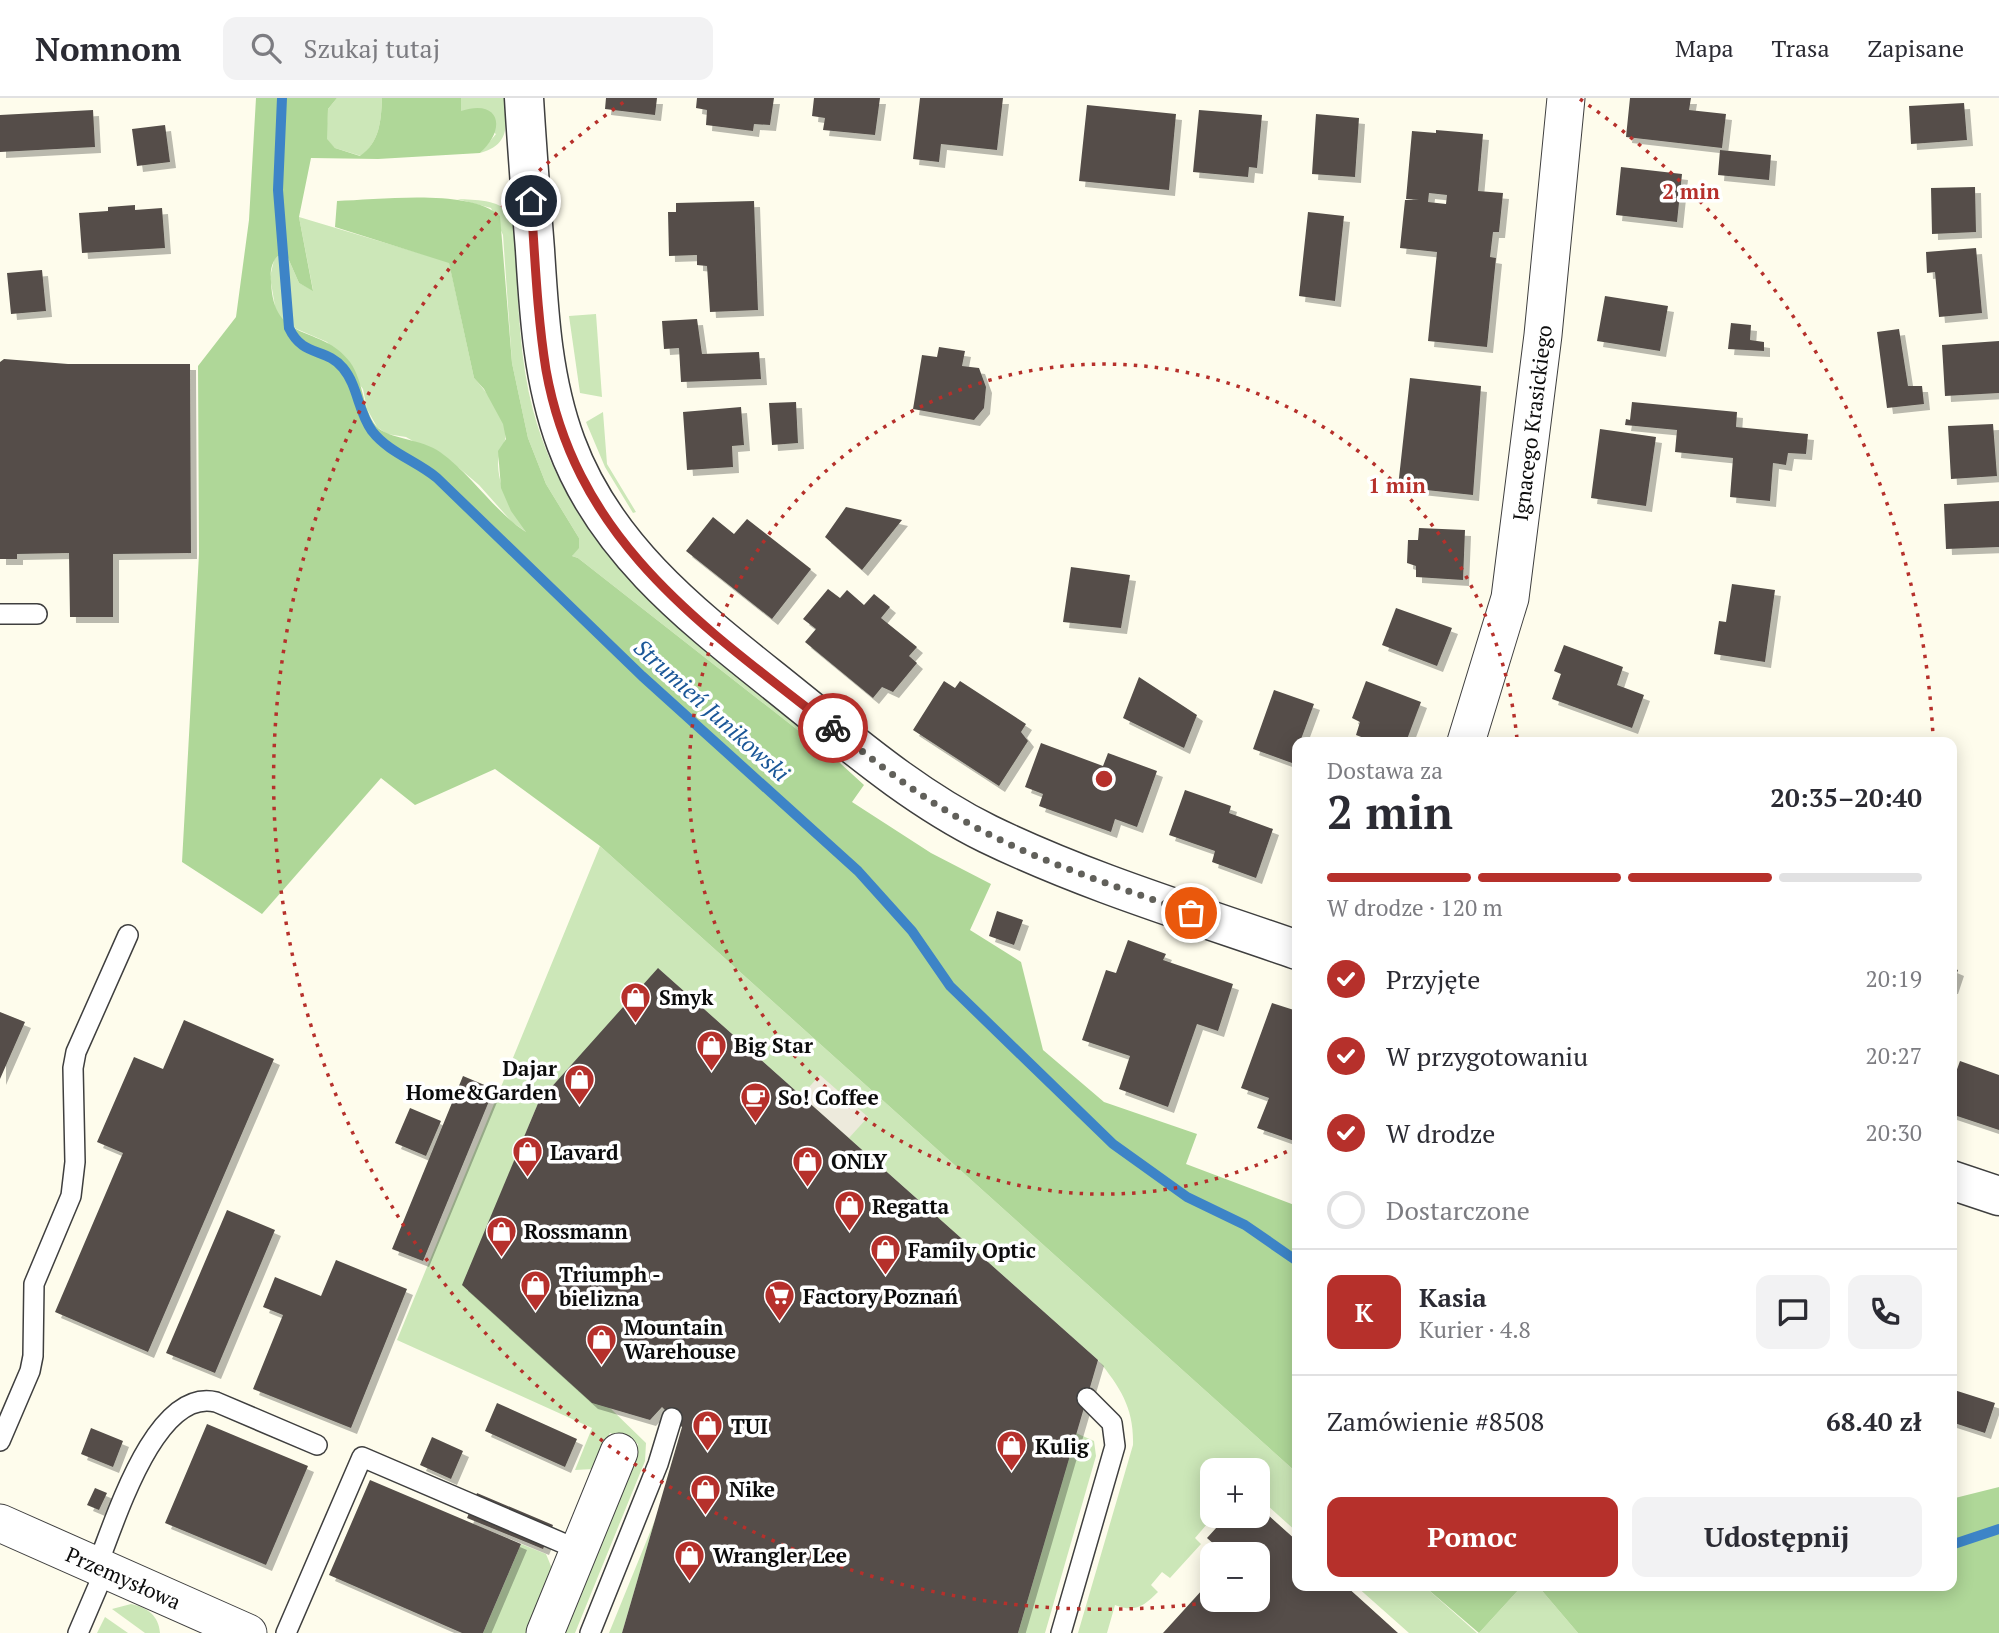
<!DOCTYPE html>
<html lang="pl">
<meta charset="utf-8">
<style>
body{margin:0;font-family:"PT Serif",serif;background:#f2f2f3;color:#2b2b33;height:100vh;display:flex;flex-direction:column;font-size:26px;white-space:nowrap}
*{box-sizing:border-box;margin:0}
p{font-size:23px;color:#7c7c81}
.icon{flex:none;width:38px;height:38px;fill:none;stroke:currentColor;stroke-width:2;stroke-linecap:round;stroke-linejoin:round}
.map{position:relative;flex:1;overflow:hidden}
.panel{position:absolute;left:1292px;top:639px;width:665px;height:854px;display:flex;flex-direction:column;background:#fff;border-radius:14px;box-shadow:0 4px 18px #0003}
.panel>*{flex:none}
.controls{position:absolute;left:1200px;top:1360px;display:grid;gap:14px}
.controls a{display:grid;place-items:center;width:70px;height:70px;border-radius:14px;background:#fff;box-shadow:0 4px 18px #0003;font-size:35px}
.pin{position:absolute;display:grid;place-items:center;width:60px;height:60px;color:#fff;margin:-30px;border:4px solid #fff;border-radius:50%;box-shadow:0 2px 7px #0007}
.courier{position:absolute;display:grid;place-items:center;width:70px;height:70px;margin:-35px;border:5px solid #b6302b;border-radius:50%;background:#fff;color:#222;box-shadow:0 2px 9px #0007}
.overview em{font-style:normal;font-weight:800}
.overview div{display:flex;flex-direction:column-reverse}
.overview{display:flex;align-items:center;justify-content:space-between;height:119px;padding:0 35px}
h1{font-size:46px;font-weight:800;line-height:52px}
.bar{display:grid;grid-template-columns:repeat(4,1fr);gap:10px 7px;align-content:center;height:84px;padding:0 35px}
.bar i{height:9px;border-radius:5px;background:#e1e1e2}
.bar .active{background:#b6302b}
.bar p{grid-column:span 4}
.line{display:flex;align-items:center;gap:18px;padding:0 35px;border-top:2px solid #e1e1e2}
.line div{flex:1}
.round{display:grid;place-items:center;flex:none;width:74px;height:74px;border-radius:14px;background:#f2f2f3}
ol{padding:0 35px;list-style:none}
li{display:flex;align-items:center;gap:21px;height:77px}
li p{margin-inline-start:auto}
li .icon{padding:7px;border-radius:50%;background:#b6302b;color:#fff;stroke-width:4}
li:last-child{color:#7c7c81}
li i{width:38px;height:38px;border:4px solid #e1e1e2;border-radius:50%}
.primary-button{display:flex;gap:14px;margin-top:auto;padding:14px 35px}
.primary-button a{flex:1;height:80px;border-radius:14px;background:#b6302b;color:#fff;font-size:28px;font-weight:800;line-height:80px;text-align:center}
.primary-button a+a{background:#f2f2f3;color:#2b2b33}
header{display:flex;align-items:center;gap:42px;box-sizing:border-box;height:98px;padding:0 35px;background:#fff;border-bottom:2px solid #e1e1e2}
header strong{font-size:33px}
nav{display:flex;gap:38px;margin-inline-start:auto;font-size:24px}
.search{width:490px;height:63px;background:#f2f2f3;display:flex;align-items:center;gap:18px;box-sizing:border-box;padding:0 24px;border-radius:14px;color:#7c7c81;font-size:26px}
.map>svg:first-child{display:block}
</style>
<header>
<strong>Nomnom</strong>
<div class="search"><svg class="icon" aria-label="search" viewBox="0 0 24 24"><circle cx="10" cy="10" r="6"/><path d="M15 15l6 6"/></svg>Szukaj tutaj</div>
<nav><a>Mapa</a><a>Trasa</a><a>Zapisane</a></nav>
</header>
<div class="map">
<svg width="1999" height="1535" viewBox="0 0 1999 1535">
<defs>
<filter id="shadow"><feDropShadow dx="6" dy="6" stdDeviation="0" flood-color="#0004"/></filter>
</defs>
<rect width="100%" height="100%" fill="#fefcec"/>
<path fill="#cce7b8" d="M337 0H382C381 23 380 43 361 58L335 50 326 41 328 11Z
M461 0H505C507 27 510 47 480 55L496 36 460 13Z
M457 101C478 102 504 101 514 122 518 185 517 251 533 312 575 471 717 561 838 658L841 666 578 460 572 458 579 440 546 386 528 340 512 265 503 137 491 110Z
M299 119 449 164 474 280C486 293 510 323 505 342 502 352 498 356 498 367 499 393 514 416 529 436L512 424 479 387 459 370 406 339 387 336 377 329 367 311 363 291 327 244 285 226 276 214 270 179 274 162 278 158 288 160 299 185 313 192Z
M596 216 602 299 580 295 569 218Z
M603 314 607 366 636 414 633 415 605 369 586 324Z
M600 748 1297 1375V1434L1258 1399V1372H1213L1214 1418 1195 1440 1201 1446 1170 1480 1162 1474 1151 1487 1158 1494C1144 1508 1135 1515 1115 1507L1107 1535H1078L1133 1347C1134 1311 1121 1290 1098 1262L659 871 539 1003 463 1187 610 1310 646 1345 645 1363 575 1535H562L638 1346 610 1335 593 1371 575 1372 592 1330 397 1242Z
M1076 1335 1094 1343 1096 1358 1045 1535H1018Z
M655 1422 622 1535H609Z
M521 1446 546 1456 553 1473 527 1535H483Z
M1356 1488H1424L1477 1535H1409Z
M1522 1488H1538L1578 1535H1479Z
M131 1506C147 1509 159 1518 160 1535H145L112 1511Z
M105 1519 128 1535H97Z"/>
<path fill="#afd798" d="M256 0H337L328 11 327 41 335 50 360 58C380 44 381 23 382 0H461V13C500 0 507 31 480 55L378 61 311 60 299 119 313 193 299 185 288 160 278 158C271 164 270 175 271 183 273 248 321 225 350 264 364 284 362 310 376 328 387 341 423 341 440 354 472 377 494 413 526 434L511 413 501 390 498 353 506 341 503 326 484 291 474 280 449 165 335 129 337 103C379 102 469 90 500 118L512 265 528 340 546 386 579 440V450L572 458 578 460 841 666 864 687 852 704 931 755 991 786 970 832 1021 864 1043 952 1104 1004 1197 1036 1186 1066 1297 1108V1375L600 748 495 671 415 707 381 680 262 816 182 764 199 456 198 268 236 219 249 122Z
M1999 1389V1535H1578L1538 1488H1951V1401Z
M1424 1488H1522L1479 1535Z"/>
<path fill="#edeadc" d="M820 977 868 1019 849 1040 801 998Z"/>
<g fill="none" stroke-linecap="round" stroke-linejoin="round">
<path stroke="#3d84c7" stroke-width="10" d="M282 0 278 92 289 230C303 260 326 249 343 270 358 288 358 314 372 333 389 355 417 363 437 380L642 578 858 773 912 833 950 888 1113 1046 1187 1099 1245 1127 1297 1163
M1951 1447 1999 1431"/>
</g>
<path fill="#544e49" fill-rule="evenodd" filter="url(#shadow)" d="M606 0H657L655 17 605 11Z
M697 0H774L770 27 754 26 753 33 706 27 707 12 696 10Z
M814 0H880L875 37 823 32 825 20 812 18Z
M920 0H1003L997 52 941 46 939 64 913 61Z
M1630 0H1691L1689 12 1726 16 1722 50 1626 39Z
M1964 5 1967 42 1911 46 1909 8Z
M1087 7 1176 16 1169 92 1079 83Z
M93 12 95 49 0 54V17Z
M1199 12 1262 17 1257 70 1249 69 1248 79 1193 74Z
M1316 16 1359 20 1355 79 1312 76Z
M165 27 170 64 137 68 132 31Z
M1436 32 1483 36 1478 93 1503 95 1499 134H1493L1490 159 1496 160 1487 249 1428 243 1437 154 1400 150 1405 102H1419L1406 101 1412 33 1436 35ZM1429 95 1447 97 1446 106 1428 104Z
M1720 52 1771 57 1769 82 1718 77Z
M1621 69 1682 76 1677 124 1616 117Z
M1975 89 1976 134 1932 136 1931 90Z
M754 103 758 212 710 214 707 168 697 167V157L669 158 668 114H676V105Z
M135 107V112L162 110 165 150 82 155 79 115 108 113V109Z
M1308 114 1344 118 1335 203 1299 198Z
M1976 150 1982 215 1939 219 1935 174 1927 175 1926 154Z
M42 172 46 213 11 216 7 175Z
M1605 198 1668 208 1660 253 1597 243Z
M697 221 702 256 759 254 761 281 681 284 679 250 664 251 662 223Z
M1731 225 1751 227 1750 242 1764 244V253L1728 251Z
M1899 231 1908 288H1922L1924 306 1887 310 1877 234Z
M1999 243V295L1945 298 1942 247Z
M939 249 965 253 962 268 979 270 986 289 984 310 974 322 913 311 922 257 937 259Z
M4 261 68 266H190L191 455 113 456V519H70L69 455 17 456V461H0V264Z
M1410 280 1481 288 1473 397 1398 389Z
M796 304 798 345 772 347 769 305Z
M1632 304 1737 314 1736 329 1808 336 1806 356 1788 355 1786 367 1773 365 1770 403 1730 399 1733 360 1675 354 1677 332 1625 327 1626 321 1630 322Z
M741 309 744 347 732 348 733 369 687 372 683 314Z
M1993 326 1997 378 1951 381 1948 328Z
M1600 331 1656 339 1646 408 1591 400Z
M1999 403V449L1946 451 1944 406Z
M846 409 902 422 862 472 825 439Z
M713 419 734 436 747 421 811 471 772 521 686 453Z
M1419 430 1465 432 1463 482 1416 479V468L1407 465 1408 442H1418Z
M1071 469 1130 477 1121 530 1063 524Z
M1732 486 1775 492 1765 564 1714 556 1719 523 1726 524Z
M828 491 840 500 847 492 864 507 874 496 890 509 881 520 917 549 909 558 917 565 893 594 882 589 873 600 805 544 816 531 803 521Z
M1396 510 1452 530 1437 568 1382 547Z
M1564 547 1623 569 1617 587 1644 597 1632 630 1552 601 1561 576 1554 573Z
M1139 579 1197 617 1184 650 1123 620Z
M944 583 955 590 960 583 1026 626 1021 634 1028 643 999 688 913 632Z
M1366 583 1421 604 1406 644H1374L1356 637 1360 624 1352 620Z
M1274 592 1314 606 1300 644H1297L1292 665 1253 651Z
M1041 645 1103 668 1108 655 1157 673 1137 729 1115 721 1111 734 1039 708 1043 696 1025 689Z
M1185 692 1231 708 1229 715 1273 731 1256 780 1212 764 1215 753 1169 737Z
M997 813 1023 822 1014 847 989 838Z
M1128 842 1166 856 1163 862 1233 886 1218 933 1197 926 1168 1009 1119 991 1130 958 1082 942 1106 872 1116 875Z
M1951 869 1958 872 1952 890H1951Z
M658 870 1098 1262 1018 1535H622L682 1329 662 1309 650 1322 592 1305 462 1187 539 1003Z
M1272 905 1297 913V1044L1257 1030 1269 1000 1241 990Z
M0 914 25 924 0 981Z
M184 922 274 961 148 1254 55 1214 123 1055 97 1044 134 959 163 971Z
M1960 963 1999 977V1032L1951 1016V988Z
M463 978 494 991 423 1163 392 1151Z
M410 1010 441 1023 426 1058 395 1045Z
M227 1112 275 1132 215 1275 166 1255Z
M336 1162 407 1191 351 1330 253 1291 283 1217 263 1209 275 1179 321 1198Z
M1951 1291 1995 1305 1985 1335 1951 1324Z
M497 1305 577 1341 565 1369 485 1333Z
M207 1326 308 1368 266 1467 165 1425Z
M91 1330 123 1343 113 1369 81 1356Z
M432 1339 463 1353 451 1381 420 1367Z
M370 1382 521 1446 483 1535H462L329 1477Z
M95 1390 107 1395 99 1412 87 1407Z
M477 1395 553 1427 543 1451 467 1420Z
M1258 1408 1297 1443V1488H1346L1398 1535H1163L1213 1480V1502H1258V1456H1225L1207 1440 1227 1418H1258Z"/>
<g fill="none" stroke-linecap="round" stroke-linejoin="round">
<defs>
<path id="service" d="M0 516H37
M0 1343 30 1273 33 1258 34 1186 71 1098 75 1064 73 970 76 954 128 837
M97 1468C115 1424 155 1289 216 1304L317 1347
M78 1535 105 1472
M286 1535 362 1359 579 1452
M590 1535 658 1366 672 1320
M1061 1535 1115 1348 1112 1325 1087 1300"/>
<g id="minor">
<path id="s1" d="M1466 644 1510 500 1543 237 1566 0"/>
<path id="s2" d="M0 1425 248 1535"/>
<path d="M545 1535 619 1354"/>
</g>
<path id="tertiary" d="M524 0C527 51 531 101 535 152 539 218 543 283 566 345 608 459 706 528 796 601 857 650 917 701 988 736 1087 784 1194 816 1297 852
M1951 1082 1999 1098"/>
</defs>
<use href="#service" stroke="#3f3f3f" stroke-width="22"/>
<use href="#minor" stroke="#3f3f3f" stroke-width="39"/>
<use href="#tertiary" stroke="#3f3f3f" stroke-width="41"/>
<use href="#service" stroke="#fff" stroke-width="19"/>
<use href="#minor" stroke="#fff" stroke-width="37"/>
<use href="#tertiary" stroke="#fff" stroke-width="38"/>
</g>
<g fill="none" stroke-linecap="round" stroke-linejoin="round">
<path stroke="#61605a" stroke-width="7" stroke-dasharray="0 12.6" d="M833 630C873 662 914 695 959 720 1031 762 1113 787 1191 815"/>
<path stroke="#b6302b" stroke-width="9" d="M531 103C535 159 537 216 546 272 577 445 704 529 833 630"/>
</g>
<g fill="none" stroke="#b6302b" stroke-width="3.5" stroke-dasharray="3.5 7">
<path d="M1296 1049A415 415 0 1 1 1517 641"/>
<path d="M1227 1502A830 830 0 0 1 628 1M1580 1A830 830 0 0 1 1933 638"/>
</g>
<defs>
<symbol id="shop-pin" viewBox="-11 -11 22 30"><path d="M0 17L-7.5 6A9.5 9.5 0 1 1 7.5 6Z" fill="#b6302b" stroke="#fff"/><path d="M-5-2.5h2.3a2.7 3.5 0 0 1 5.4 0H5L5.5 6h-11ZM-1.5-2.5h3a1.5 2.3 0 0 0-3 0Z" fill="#fff"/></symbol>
<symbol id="cafe-pin" viewBox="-11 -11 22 30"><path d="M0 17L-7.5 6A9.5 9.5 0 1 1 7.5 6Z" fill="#b6302b" stroke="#fff"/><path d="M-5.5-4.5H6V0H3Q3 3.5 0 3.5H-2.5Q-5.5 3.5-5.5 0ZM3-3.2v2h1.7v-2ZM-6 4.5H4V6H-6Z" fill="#fff"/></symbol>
<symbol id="supermarket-pin" viewBox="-11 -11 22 30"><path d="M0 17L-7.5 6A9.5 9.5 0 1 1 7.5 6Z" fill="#b6302b" stroke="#fff"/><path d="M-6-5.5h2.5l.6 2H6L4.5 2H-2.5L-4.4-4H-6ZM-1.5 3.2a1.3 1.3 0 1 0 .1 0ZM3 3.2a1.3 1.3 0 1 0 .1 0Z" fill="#fff"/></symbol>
</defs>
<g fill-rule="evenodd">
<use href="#shop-pin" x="618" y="882" width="35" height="47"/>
<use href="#shop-pin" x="694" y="930" width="35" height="47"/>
<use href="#shop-pin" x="562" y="964" width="35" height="47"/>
<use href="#cafe-pin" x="738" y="982" width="35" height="47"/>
<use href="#shop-pin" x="510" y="1036" width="35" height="47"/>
<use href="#shop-pin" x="790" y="1046" width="35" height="47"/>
<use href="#shop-pin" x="832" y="1090" width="35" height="47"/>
<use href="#shop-pin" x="484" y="1116" width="35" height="47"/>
<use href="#shop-pin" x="868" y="1134" width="35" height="47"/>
<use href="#shop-pin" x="518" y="1170" width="35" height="47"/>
<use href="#supermarket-pin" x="762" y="1180" width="35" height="47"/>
<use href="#shop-pin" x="584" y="1224" width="35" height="47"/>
<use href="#shop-pin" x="690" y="1310" width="35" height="47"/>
<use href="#shop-pin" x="994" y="1330" width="35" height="47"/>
<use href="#shop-pin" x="688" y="1374" width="35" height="47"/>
<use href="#shop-pin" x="672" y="1440" width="35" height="47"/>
</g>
<g text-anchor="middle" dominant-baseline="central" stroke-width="7" stroke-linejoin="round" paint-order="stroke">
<g font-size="21" fill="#0c0c0c" stroke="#fff">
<text stroke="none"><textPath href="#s1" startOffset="327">Ignacego Krasickiego</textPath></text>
<text stroke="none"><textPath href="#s2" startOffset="135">Przemysłowa</textPath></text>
</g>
<g font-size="21" font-weight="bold" fill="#0c0c0c" stroke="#fff" text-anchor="start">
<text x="659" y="899">Smyk</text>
<text x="734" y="947">Big Star</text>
<text x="557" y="970" text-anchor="end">Dajar<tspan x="557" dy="24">Home&amp;Garden</tspan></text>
<text x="778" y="999">So! Coffee</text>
<text x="550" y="1054">Lavard</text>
<text x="831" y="1063">ONLY</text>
<text x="872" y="1108">Regatta</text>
<text x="524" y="1133">Rossmann</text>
<text x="908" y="1152">Family Optic</text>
<text x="559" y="1176">Triumph -<tspan x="559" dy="24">bielizna</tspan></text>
<text x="803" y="1198">Factory Poznań</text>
<text x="624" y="1229">Mountain<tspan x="624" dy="24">Warehouse</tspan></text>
<text x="731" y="1328">TUI</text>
<text x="1035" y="1348">Kulig</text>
<text x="729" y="1391">Nike</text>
<text x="713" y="1457">Wrangler Lee</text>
</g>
<g font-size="23" font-style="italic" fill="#1b5798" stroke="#fff">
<text transform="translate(712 612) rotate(42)">Strumień Junikowski</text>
</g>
</g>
<circle cx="1104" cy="681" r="10" fill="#b6302b" stroke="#fff" stroke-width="3.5"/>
<g font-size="21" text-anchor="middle" font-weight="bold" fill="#b6302b" stroke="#fff" stroke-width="7" stroke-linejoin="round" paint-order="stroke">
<text x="1691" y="101">2 min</text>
<text x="1397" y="395">1 min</text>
</g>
</svg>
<div class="controls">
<a>+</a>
<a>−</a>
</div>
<div class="pin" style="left:1191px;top:815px;background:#ea580c"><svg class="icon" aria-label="bag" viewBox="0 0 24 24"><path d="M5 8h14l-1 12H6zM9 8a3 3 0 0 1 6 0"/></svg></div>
<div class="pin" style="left:531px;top:103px;background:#1f2937"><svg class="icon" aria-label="home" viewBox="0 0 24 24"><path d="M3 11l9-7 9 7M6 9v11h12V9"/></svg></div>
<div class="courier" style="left:833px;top:630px"><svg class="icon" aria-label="bike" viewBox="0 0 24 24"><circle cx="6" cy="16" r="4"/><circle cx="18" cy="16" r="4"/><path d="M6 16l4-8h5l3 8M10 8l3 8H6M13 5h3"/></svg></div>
<section class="panel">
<div class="overview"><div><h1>2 min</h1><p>Dostawa za</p></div><em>20:35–20:40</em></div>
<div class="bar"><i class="active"></i><i class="active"></i><i class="active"></i><i></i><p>W drodze · 120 m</p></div>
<ol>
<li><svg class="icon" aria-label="check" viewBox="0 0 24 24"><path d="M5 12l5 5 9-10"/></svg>Przyjęte<p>20:19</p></li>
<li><svg class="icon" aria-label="check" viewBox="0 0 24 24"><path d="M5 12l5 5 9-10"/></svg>W przygotowaniu<p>20:27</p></li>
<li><svg class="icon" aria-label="check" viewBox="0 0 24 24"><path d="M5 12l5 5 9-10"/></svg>W drodze<p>20:30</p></li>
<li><i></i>Dostarczone</li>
</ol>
<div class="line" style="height:126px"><b class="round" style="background:#b6302b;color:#fff">K</b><div><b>Kasia</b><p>Kurier · 4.8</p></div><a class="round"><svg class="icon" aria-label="chat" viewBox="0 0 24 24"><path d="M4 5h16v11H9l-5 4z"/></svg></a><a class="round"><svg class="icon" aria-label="phone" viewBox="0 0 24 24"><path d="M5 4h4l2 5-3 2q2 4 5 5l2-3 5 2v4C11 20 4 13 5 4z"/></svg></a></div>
<div class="line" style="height:91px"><div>Zamówienie #8508</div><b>68.40 zł</b></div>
<div class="primary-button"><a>Pomoc</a><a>Udostępnij</a></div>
</section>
</div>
